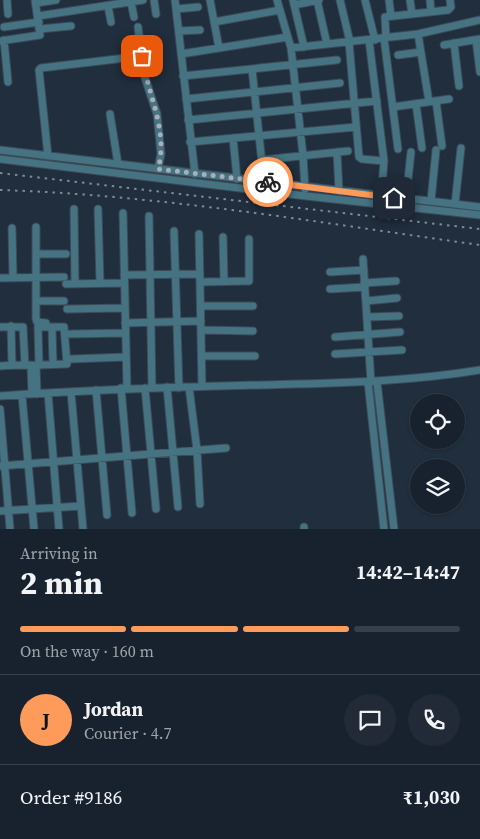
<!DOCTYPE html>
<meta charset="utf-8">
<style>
body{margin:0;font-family:"Source Serif 4",serif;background:#212a36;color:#f1f3f6;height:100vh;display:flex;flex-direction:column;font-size:19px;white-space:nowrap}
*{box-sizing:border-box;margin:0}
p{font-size:16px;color:#9fa4aa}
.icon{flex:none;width:28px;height:28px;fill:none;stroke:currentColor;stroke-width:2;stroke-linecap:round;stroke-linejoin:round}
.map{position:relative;height:529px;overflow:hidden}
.details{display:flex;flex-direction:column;background:#18222e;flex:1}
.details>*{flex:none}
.fabs{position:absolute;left:410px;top:394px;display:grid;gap:10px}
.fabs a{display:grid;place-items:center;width:55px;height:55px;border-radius:50%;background:#18222e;box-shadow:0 1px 4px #0004,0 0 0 1px #363f4a;font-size:25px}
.pin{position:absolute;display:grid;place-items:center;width:42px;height:42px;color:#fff;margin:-21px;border-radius:10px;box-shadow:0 2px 8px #0006}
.courier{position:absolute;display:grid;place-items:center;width:50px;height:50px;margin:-25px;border:4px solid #ff9b5a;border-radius:50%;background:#fff;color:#222;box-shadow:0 1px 6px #0007}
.summary em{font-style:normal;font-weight:700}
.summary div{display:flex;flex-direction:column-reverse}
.summary{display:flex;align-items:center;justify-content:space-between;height:85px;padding:0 20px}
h1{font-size:32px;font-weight:700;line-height:38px}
.bar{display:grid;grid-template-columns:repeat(4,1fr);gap:8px 5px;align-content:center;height:60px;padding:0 20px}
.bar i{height:6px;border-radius:4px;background:#363f4a}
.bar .current{background:#ff9b5a}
.bar p{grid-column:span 4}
.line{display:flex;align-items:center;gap:12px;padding:0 20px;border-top:1px solid #363f4a}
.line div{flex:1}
.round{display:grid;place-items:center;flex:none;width:52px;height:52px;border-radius:26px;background:#212a36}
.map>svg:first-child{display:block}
</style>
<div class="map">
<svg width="480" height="529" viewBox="0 0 480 529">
<rect width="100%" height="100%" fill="#202e3d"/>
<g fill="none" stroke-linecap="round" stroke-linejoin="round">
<defs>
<path id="minor" d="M7 0 8 14
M154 0 156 14
M175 0 195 174
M210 0 219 48
M277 0 291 48 303 155 305 189
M293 0 304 47
M317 0 327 44
M340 0 350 42
M365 0 375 40
M389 0 391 16
M410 0 412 14
M430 0 431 12
M131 2 134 17
M36 3 56 0
M294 5 319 0
M108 6 111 22
M176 9 198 7
M38 16 143 0
M214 22 280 10
M4 27 39 22
M138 27 144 75 157 114 161 154 158 169
M40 29 71 26
M179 31 200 30
M418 34 429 102
M384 38 398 149
M386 38 385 17 448 10 451 7 450 0
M4 40 8 82
M369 40 384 161 381 199
M476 40 480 72
M0 41 40 35 35 0
M349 42 359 157 362 159 384 161
M454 43 459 86
M444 45 480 39
M291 48 418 34 480 20
M181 54 288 37
M398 55 421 52
M252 69 264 182
M183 76 337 60
M186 99 340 83
M436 101 442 146
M416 104 422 148
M393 107 449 99
M110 114 118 164
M188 120 377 101
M233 138 237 179
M190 142 356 127
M0 150 480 207
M337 152 339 191
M48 156 39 70 41 68 142 56
M0 159 306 196 480 215
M262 160 348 151
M406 198 411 152
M431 201 436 150
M455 204 461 148
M74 209 75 284
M98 209 100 283
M123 213 127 388
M149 216 152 388
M36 227V319L37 322 46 323
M12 228 13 278
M174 231 179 388
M199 234 202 386
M223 237 224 281
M36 254H66
M363 259 371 382
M330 272 364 270
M124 275 200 274
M0 278 64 277
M200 282 249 281V239
M364 283 396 281
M66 284 124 283
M330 289 365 287
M36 301H64
M366 301 397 298
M201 306H253
M67 309 125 308
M367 317 399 316
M125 323 201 321
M11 326 12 365
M0 327H23L25 365
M52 327 53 364
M201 330 253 331
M70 334 125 333
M335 337 400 332
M335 354 402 350
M202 356H255
M71 359 126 357
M31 365 32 394
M36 365 37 394
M0 366C13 365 26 365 39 365L67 364 64 327H38L39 365
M368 382 384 529
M377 382 394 529
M167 387 178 507
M189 387 197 450 200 504
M121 388 132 513
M145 388 156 509
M96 390 107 515
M71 392 83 529
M48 393 59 529
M22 395 34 529
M0 396C87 390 174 387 261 385 334 383 407 382 480 370
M0 409 10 529
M0 466 226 448
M0 511 81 506
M304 527V529"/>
</defs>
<use href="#minor" stroke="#3d4a58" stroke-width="9"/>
<use href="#minor" stroke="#457382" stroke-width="7"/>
<path stroke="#7f8a96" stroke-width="2" stroke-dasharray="2.5 5" stroke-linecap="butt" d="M0 173 480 229
M0 190C161 195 321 223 480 245"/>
</g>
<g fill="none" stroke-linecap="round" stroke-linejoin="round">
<path stroke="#a6afba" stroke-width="5" stroke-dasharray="0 9" d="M142 56C147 93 169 131 158 169L268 182"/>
<path stroke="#ff9b5a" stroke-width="6" d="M268 182 394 198"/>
</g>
</svg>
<div class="fabs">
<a><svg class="icon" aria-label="locate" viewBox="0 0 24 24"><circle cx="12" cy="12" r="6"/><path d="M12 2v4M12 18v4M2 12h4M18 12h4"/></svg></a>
<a><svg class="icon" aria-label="layers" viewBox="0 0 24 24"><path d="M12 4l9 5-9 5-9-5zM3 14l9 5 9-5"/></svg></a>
</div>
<div class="pin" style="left:142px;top:56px;background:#ea580c"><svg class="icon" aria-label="bag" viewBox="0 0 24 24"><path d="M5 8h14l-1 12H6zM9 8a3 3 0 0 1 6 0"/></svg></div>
<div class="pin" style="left:394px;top:198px;background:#1f2937"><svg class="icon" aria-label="home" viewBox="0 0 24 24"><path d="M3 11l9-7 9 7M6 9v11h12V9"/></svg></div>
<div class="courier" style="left:268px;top:182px"><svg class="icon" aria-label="bike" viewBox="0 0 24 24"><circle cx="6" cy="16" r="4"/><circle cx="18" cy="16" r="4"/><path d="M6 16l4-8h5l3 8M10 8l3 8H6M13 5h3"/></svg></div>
</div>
<section class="details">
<div class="summary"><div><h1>2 min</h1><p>Arriving in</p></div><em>14:42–14:47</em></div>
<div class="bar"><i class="current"></i><i class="current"></i><i class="current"></i><i></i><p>On the way · 160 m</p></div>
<div class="line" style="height:90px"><b class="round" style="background:#ff9b5a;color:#111">J</b><div><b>Jordan</b><p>Courier · 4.7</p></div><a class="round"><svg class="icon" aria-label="chat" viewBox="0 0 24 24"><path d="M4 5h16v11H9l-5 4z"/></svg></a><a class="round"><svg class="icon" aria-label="phone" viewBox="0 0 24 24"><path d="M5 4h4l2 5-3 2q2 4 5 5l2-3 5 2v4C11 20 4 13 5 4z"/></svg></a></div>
<div class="line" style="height:65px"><div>Order #9186</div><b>₹1,030</b></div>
</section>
